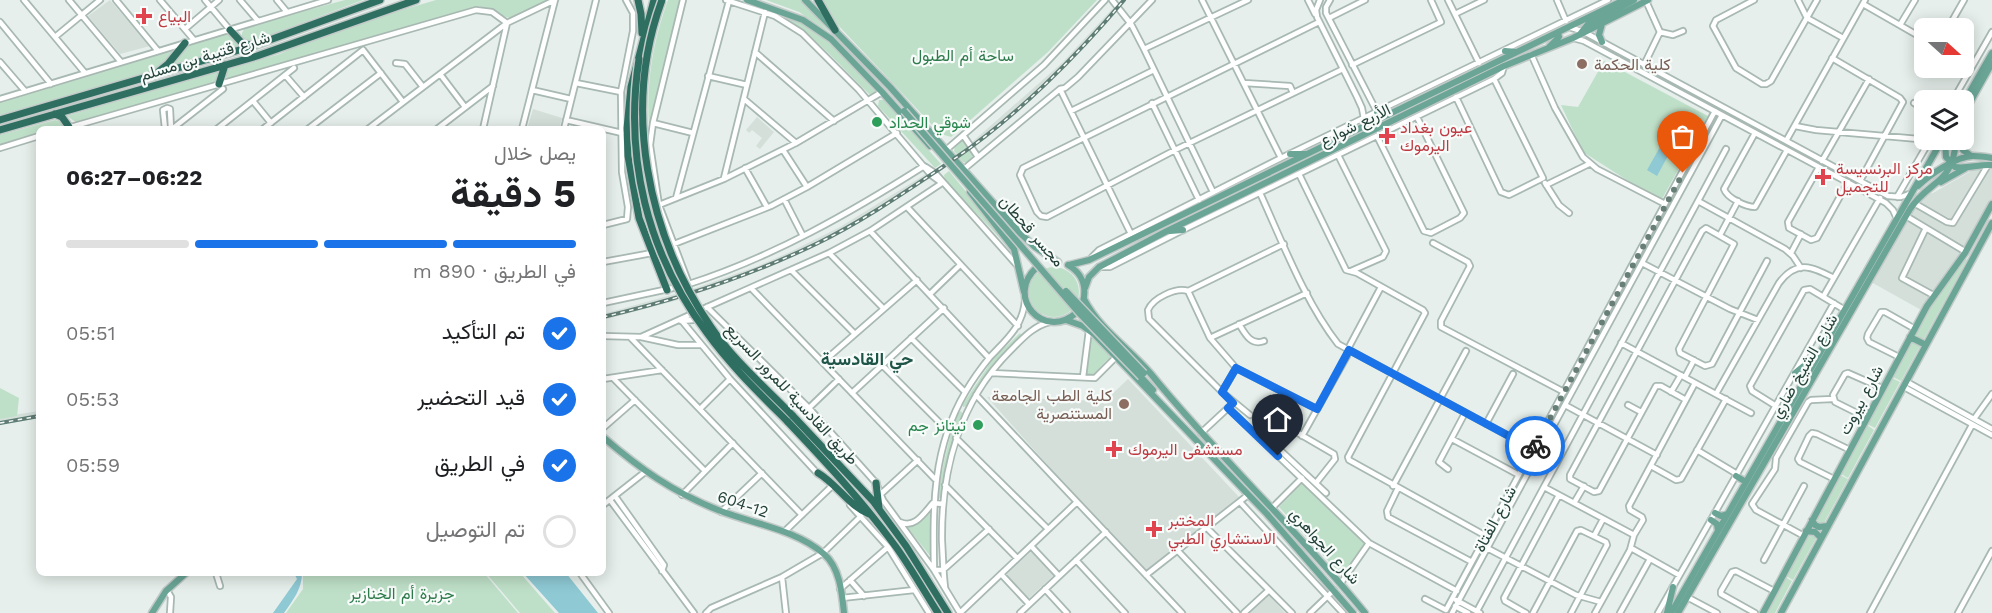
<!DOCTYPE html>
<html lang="ar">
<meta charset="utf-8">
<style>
body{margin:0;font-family:"Work Sans",Vazirmatn,sans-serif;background:#f6f6f6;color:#202124;direction:rtl;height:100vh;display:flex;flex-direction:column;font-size:22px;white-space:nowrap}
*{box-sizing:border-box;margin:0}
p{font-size:20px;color:#757577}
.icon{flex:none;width:33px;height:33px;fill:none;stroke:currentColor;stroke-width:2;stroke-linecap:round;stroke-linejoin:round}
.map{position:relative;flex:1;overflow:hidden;direction:ltr}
.side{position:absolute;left:36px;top:126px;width:570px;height:450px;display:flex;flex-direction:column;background:#fff;border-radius:9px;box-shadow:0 3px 15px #0003;direction:rtl}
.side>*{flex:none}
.needle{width:39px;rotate:111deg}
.tools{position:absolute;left:1914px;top:18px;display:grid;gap:12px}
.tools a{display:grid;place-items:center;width:60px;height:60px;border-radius:9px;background:#fff;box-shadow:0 3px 15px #0003;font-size:30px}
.pin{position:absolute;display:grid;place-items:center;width:51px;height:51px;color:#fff;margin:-62px -26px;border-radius:50% 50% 50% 0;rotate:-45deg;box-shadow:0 0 6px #0007}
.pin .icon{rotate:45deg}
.courier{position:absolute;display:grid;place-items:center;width:60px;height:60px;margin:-30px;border:4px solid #1a73e8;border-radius:50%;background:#fff;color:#222;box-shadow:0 2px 8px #0007}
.head em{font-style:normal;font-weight:700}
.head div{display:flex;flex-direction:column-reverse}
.head{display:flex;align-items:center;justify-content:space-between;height:102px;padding:0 30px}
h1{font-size:39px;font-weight:700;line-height:45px}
.bar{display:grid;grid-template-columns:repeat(4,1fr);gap:9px 6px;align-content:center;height:72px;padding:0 30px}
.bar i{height:8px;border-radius:4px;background:#e0e0e0}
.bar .selected{background:#1a73e8}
.bar p{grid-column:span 4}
ol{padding:0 30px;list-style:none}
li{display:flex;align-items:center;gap:18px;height:66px}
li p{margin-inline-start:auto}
li .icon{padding:6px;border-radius:50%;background:#1a73e8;color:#fff;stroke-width:4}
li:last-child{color:#757577}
li i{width:33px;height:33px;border:3px solid #e0e0e0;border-radius:50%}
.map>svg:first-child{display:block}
</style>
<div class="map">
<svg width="1992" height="613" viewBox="0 0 1992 613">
<rect width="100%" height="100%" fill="#e6efeb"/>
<path fill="#d4dfda" d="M110 0 150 46 120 54 88 16Z
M1113 8 1117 12 1066 65 1039 92 974 147 971 143 1063 62Z
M533 109 562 118 559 129H527Z
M757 117 774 132 760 149 756 146 762 138 752 130 749 133 746 130Z
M1973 170H1983L1954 219H1951L1918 202 1926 194 1933 193Z
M1987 170H1992V201L1964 248 1909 216 1916 206 1948 225H1954L1959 220Z
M926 174 929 179 910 191 826 241 740 278 696 294 693 289 758 266 790 252 840 227Z
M1909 219 1924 229 1899 276 1903 283 1930 297 1923 311 1871 282Z
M1927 231 1963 251 1932 295 1904 280 1902 275Z
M675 294 678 300 603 320V314Z
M1128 379 1239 497 1144 573 987 397 1105 401Z
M39 411V418L0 425V417Z
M1033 550 1055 574 1028 599 1006 575Z
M1268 594 1285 613H1249Z"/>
<path fill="#bfe0c8" d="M345 0H363L251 42 242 39V33L245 27Z
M436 0H551L511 19 479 6 229 79 224 76 226 70 229 69 280 54 303 43 351 25Z
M668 0H680L649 126C646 82 653 41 668 0Z
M766 0H801L829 32 799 12Z
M823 0H1097L1048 52 951 137 941 134 933 126 837 24Z
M788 16C824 31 849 64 876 92L870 95C843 69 818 39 787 19Z
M228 33 241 46 168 67 187 44Z
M177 48 159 69 0 115V101Z
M1604 61 1708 116 1662 199 1630 182 1583 152 1561 105 1578 107Z
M219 70 215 83 77 123 67 116Z
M879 100H884L941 164 935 168 878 106Z
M55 120 64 123 68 127 60 129H39V135L0 146V135Z
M962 139 976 157 967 163 963 162 954 151 955 145Z
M949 171 1005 239 1011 250 945 180 944 175Z
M1965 258 1967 260 1901 381 1893 377 1932 304Z
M1029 292a25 25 0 1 1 50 0a25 25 0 1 1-50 0Z
M1020 333 1022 336 988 373 967 406 963 407V404L993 359Z
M1091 335 1113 356 1106 361 1093 375 1086 374Z
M1892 378 1900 382 1875 428 1867 424Z
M0 388 19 398 17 416 0 419Z
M961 411 963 415 953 440 942 498 940 499 938 496C942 468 948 440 958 413Z
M1867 425 1874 430 1848 478 1841 474Z
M1840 475 1848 479 1824 523H1818L1817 518Z
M1304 481 1366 544 1342 576 1279 507Z
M931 508V557L907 527 918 524Z
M1810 534 1815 536V540L1793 580 1786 576Z
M303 573H484L518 613H286L303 589Z
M486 573H520L555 613H520Z
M1785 577 1792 581 1775 613H1766Z"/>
<path fill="#8ec9d4" d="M1660 147 1670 152 1657 176 1647 170Z
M294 573H302C302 589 293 600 284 613H273L297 579Z
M523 573H566L598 613H559Z"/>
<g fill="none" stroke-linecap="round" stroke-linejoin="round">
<defs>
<path id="minor" d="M24 0 85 73
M69 0 121 62
M116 0 158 51
M160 0 194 40
M205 0 230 30
M240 0 258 21
M277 0 287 12
M683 0 653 123 650 145 659 205 689 284
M726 0 775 16 802 33 859 90 931 175 942 183
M1112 0 1131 24 1144 49 1213 192
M1202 0 1281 158
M1308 0 1315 14
M1320 0 1316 10 1317 17 1357 97 1362 108 1364 119
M1330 0 1326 7V13L1377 112
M1448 0 1479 63
M1557 0 1566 21
M1754 0 1716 20 1713 26 1736 68 1762 84H1766L1771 81 1817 0
M1798 0 1807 18 1843 38
M1863 4 1924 39
M1455 14 1484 0
M1329 18 1365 0
M0 22 51 84
M1319 22 1023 168 1020 175 1037 212 1041 216 1047 217 1175 150 1343 69
M1900 25 1915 0
M1569 27 1584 32 1888 196 1901 197 1912 193
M1948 28 1964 0
M185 29 219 0
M1660 32 1673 35 1683 31
M55 37 100 0
M1573 38 1584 41 1886 203 1893 210 1897 219
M1144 49 1248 0
M363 50 403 102
M755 52 834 121
M1531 54 1555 108 1583 157 1597 169 1665 204
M1832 58 1900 98 1903 102 1860 181
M1964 61 1972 66
M0 62 25 91
M396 63 405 64 423 87
M1352 65 1441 22 1431 0
M1644 65 1660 32 1646 1
M440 74 465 107
M285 75 304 97
M708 76 747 85
M576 83 621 92
M1244 83 1290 86 1293 93
M1060 89 1131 234
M532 90 571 99
M1456 97 1501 192 1509 195 1543 178 1494 79
M0 99 328 0
M744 99 796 143
M1953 100 1992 32
M253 101 271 123
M1152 103 1199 200
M1914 103 1924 109
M1071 111 1154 70
M566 120 622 133
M653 123 693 133
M1795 126 1816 130 1930 140
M64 129 476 10 492 12 507 23 483 129
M165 129 163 110 167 108 170 109 171 129
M172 129 223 89
M217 129 294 68
M263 129 363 50
M308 129 381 73
M368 129 507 23 555 0
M437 129 493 86
M522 129 555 0
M564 129 596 0
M1755 133 1724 189C1727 198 1746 207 1755 207L1787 150
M963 135 978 157
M1377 136 1424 231 1431 233 1460 218 1464 213 1417 117
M1786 141 1865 0
M0 148 39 136
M783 150 807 187
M946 150 1044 65 1105 0
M1338 155 1386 251 1383 257 1351 271
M1822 161 1869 79
M926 167 935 173 1016 264
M1819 167 1788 222 1789 228 1811 240 1817 238 1848 182
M745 168 767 207
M964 169 1060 89 1065 88 1078 77 1152 0
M1299 174 1346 270 1357 273 1423 310 1425 313 1348 457 1349 460 1486 536
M724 178 765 12
M1545 183 1559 205 1569 213
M1546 185 1589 164
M1260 193C1282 241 1305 302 1338 344L1533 449
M1897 197 1930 140
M676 198 729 1
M784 199 803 236
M1698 201 1785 249 1793 256 1801 268
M1914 203 1947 222 1953 223 1988 165
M659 205 724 179 796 143 882 92
M907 207 1018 326
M1906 216 1966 252
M603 225 627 219 628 207 622 172 621 92 633 31V13L626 0
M1926 228 1902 278 1933 295
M870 231 989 358
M1720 235 1738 201
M1433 243 1468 262 1470 266 1441 321V327L1564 392
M674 244 771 206 807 187 897 133
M829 253 884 309
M1791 253 1801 234
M1092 257 1099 250 1281 158 1608 0
M603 262 652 253
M1642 263 1730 309 1758 320
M1099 267H1110L1183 230 1494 79 1502 73 1504 66
M791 270 855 334
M689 284C773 257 850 213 924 166
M751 288 935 479
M1188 291C1176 287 1153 298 1148 310L1149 319 1222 392 1250 415
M1188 291 1210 338 1236 368 1317 409
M1188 291 1284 244
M930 294 960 265
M1823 297 1880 198
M603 303 673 288
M707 307 809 408 876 483 883 500 934 570 960 613
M705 308 829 253 870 231 942 183
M681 321 693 320
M682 321 730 379 818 474
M1239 324C1245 334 1251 346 1264 341
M603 336 641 337 694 313
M630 337 802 515
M641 337 678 345H700
M911 338 965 392
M1210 338 1307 293
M1621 343 1751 413
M1899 357 1869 342 1867 338 1868 334 1881 312H1885L1915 329
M823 362 917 280
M882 365 948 431
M991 373 1095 378 1116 357
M1083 377 1089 330
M1685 377 1694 360
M613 378 705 471
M603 379 662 370
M1907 382 1992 429
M1904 387 1992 435
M1222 392 1236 368
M1671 392 1681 375
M852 393 944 308
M1716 394 1779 283C1797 259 1812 267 1834 278
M976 395 1182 613
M1686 400 1661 386H1656L1599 491 1594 492 1570 479V475L1702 231 1706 228 1734 244 1679 349 1680 353 1705 366 1712 364 1767 261
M1565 405 1657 455
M1628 405 1641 412
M1776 406 1752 391 1750 386 1804 290 1810 289 1845 310
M809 408 839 379
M1228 408 1369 543 1457 591
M700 409 730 379
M1867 418 1835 402 1833 395 1845 374 1848 373 1882 388
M1974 419 1992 394
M1486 424 1513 374
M603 428 635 400
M1201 433 1229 407
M1302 436 1347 356 1350 345 1381 287
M956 438 1048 529
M1452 439 1519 475
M1697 450 1737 474
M1651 466 1676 480 1681 479 1726 399
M1448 469 1439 462 1465 413
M1834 479 1800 462 1798 459 1809 436 1812 433 1817 434 1850 450
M1316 483 1335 459 1334 454 1279 422 1273 423 1265 431V436L1326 493
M945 485 1017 558
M1393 486 1466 351
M1544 487 1634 535
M1398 488 1387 511 1388 517 1472 562
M882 493 918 460
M682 495 733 443
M615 496 664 565 662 571
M610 500 694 613
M1240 502 1343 613
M1574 503 1584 486
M603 505 645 472
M850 505 888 547 929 613
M1272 508 1302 478
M721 512 762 473
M900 522C915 529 924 513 933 503L943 504
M1207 528 1292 613
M989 529 943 570H934C933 507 932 448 966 391 973 379 981 368 990 357 1007 339 1023 326 1025 300
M784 532 831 487
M1594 536 1603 519
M1804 536 1756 510 1752 504 1775 469 1776 458 1808 402 1811 400 1832 399
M1031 546 1059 576
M1487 548 1576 595 1601 602
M1631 548 1679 575
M1178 551 1237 613
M1076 560 1125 613
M1764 560 1804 486
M216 573 220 586
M580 573 609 613
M1001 574 1029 604
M1146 575 1248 495
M782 577 786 613
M850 580 864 596
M1341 583 1369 543
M945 587C943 572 943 556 942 541 941 471 959 402 1010 351 1022 339 1033 326 1050 322
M840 589 888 547
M1045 589 1067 613
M167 590 171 597 170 613
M1687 597 1717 613
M842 598 914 590
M1425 599 1446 610 1715 111
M1456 600 1480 613
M1455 606 1468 613
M1477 611 1726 149
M706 613 711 608 782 577 823 553 861 516
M960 613 1077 502
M1020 613 1106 532
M1244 613 1269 590
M1310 613 1334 590
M1452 613 1722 115
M1526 613 1505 601 1504 598 1559 495
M1533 613 1577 531 1581 530 1606 542 1607 545 1571 613
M1595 613 1630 550 1634 535 1643 520 1642 517 1630 510 1629 506 1695 383
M1620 613 1650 559
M1658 613 1834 303
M1755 613 1721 594V591L1732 572 1736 571 1774 591
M1870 613 1972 425
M1958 613 1992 551"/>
<path id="major" d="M747 0 803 20 831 39 882 92 930 146
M805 0 890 87 1019 232 1035 247 1058 262
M1580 34 1588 24 1634 0
M1602 42 1599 35 1602 24
M1549 47 1559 37 1558 32
M1505 51 1517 52
M1964 102 1992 53
M1377 112 1388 115
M1964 113 1992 63
M1945 140 1946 157 1955 167C1967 169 1979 164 1992 165
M1957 140 1963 150 1971 156
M1290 154H1306
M1941 182 1966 168
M1918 186C1929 175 1957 156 1973 156 1979 156 1986 157 1992 158
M970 192 1014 249 1024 292
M1170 231 1183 230
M1068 265C1082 273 1087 286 1083 302
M1069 265 1089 260 1624 0
M1037 267C1004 297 1044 341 1076 313
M1085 288 1089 277 1099 267 1167 231 1504 66 1573 38 1648 0
M1084 299C1099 329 1130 349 1151 374 1218 457 1298 530 1365 613
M1066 320 1083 326 1094 334 1267 514 1353 613
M1910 337 1926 345
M1795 373 1817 355
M1141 377 1153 390
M603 437C640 469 673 492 718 510 753 524 795 529 824 554 840 568 842 593 844 613
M1736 476 1746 482
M1715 513 1721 516 1727 514
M1711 520 1717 524 1718 531
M1812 520 1815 525 1819 527 1827 526
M1806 531 1815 532 1821 538
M152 613 166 591 186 573
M1667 613 1673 587
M1671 613 1942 140
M1678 613 1910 209C1930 179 1953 185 1956 140
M1763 613 1927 306 1965 253 1992 204
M1781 613 1992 223"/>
<path id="highway" d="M638 0 641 14 642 33
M654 0 631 87 627 128 628 156 639 218 667 290
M818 0 835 30
M230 30 242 43 253 46
M158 72 168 64 185 43
M219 84 225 65
M55 114 62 117 69 127
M0 120 253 46 380 0
M0 130 257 56 416 0
M792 415 873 501 906 546 948 613
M787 421C825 461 863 502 896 547 911 568 924 591 938 613
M818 473C837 484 849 506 869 514
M876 483 879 508"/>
</defs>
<use href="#minor" stroke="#a8b8b2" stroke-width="8"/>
<use href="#major" stroke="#c2cac8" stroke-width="9"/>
<use href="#highway" stroke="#c2cac8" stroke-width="10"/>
<use href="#minor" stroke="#fff" stroke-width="4.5"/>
<use href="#major" stroke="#6aa596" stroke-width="6"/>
<use href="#highway" stroke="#2f6f62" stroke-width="7"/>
<defs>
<path id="rail" d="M954 159C1015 118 1077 56 1124 0
M603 317C676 300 750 276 818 243 863 221 905 192 947 164
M0 423 39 416"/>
</defs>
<use href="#rail" stroke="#5f7d75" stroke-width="4"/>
<use href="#rail" stroke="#f7fbf9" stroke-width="1.5" stroke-dasharray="4.5" stroke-linecap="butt"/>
<defs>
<path id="major-bridge" d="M904 111 1080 314 1141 377
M1066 291 1144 373"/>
<path id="highway-bridge" d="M662 0C622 108 647 234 711 327 733 360 765 387 792 415
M639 59C624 158 647 253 707 333 730 365 759 393 787 421"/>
</defs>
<use href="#major-bridge" stroke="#c2cac8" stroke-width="9" stroke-linecap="butt"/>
<use href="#highway-bridge" stroke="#c2cac8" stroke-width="10" stroke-linecap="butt"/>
<use href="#major-bridge" stroke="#6aa596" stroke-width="6"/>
<use href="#highway-bridge" stroke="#2f6f62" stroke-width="7"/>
</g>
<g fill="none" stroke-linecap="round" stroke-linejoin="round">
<path stroke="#687f78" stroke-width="6" stroke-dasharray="0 10.8" d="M1535 446 1683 173"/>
<path stroke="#1a73e8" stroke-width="8" d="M1278 456 1228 408 1233 403 1222 392 1236 368 1317 409 1349 350 1533 449 1535 446"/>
</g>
<g fill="#e0444e" stroke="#f7fbf9" stroke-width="2">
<path d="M141 7h6v6h6v6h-6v6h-6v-6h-6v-6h6z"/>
<path d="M1384 127h6v6h6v6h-6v6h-6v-6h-6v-6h6z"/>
<path d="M1820 168h6v6h6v6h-6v6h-6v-6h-6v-6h6z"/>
<path d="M1111 440h6v6h6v6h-6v6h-6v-6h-6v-6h6z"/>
<path d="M1151 520h6v6h6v6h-6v6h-6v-6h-6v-6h6z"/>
</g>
<g fill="#8d6e63" stroke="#f7fbf9" stroke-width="2">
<circle cx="1582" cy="64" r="6"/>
<circle cx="1124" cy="404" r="6"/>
</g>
<g fill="#2e9e5b" stroke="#f7fbf9" stroke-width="2">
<circle cx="877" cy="122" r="6"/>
<circle cx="978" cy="425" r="6"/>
</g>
<g text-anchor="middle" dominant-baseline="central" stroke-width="4.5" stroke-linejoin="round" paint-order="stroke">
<g font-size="16" fill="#be3a42" stroke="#f7fbf9" text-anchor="start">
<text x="158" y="16">البياع</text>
<text x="1400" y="127">عيون بغداد<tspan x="1400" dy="18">اليرموك</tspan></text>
<text x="1836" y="168">مركز البرنسيسة<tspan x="1836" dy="18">للتجميل</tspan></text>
<text x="1128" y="449">مستشفى اليرموك</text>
<text x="1168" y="520">المختبر<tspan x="1168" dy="18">الاستشاري الطبي</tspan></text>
</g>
<g font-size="16" fill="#2d7a4b" stroke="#f7fbf9">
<text x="963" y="55">ساحة أم الطبول</text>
<text x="402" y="593">جزيرة أم الخنازير</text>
</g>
<g font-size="16" fill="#24423a" stroke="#f7fbf9">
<text transform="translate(205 56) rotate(-17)">شارع قتيبة بن مسلم</text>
<text transform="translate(1355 125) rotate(-26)">الأربع شوارع</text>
<text transform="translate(1032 231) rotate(49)">مجسر قحطان</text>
<text transform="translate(1804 366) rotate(-60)">شارع الشيخ ضاري</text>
<text transform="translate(792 394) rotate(47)">طريق القادسية للمرور السريع</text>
<text transform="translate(1861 400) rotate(-62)">شارع بيروت</text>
<text transform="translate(743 504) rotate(19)">604-12</text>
<text transform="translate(1495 519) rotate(-62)">شارع الفتاة</text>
<text transform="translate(1325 546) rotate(48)">شارع الجواهري</text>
</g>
<g font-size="16" fill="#785e54" stroke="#f7fbf9" text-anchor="start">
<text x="1594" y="64">كلية الحكمة</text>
<text x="1112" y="395" text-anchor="end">كلية الطب الجامعة<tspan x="1112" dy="18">المستنصرية</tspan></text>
</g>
<g font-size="16" fill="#27864d" stroke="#f7fbf9" text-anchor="start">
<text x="889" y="122">شوقي الحداد</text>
<text x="966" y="425" text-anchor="end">تيتانز جم</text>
</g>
<g font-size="18" font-weight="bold" fill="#1f5548" stroke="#f7fbf9">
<text x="867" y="358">حي القادسية</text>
</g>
</g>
</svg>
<div class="tools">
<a><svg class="needle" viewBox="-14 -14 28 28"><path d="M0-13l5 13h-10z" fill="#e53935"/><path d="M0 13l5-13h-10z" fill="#757577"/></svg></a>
<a><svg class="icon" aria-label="layers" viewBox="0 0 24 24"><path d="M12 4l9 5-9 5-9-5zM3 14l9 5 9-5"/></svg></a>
</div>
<div class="pin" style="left:1683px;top:173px;background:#ea580c"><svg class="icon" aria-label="bag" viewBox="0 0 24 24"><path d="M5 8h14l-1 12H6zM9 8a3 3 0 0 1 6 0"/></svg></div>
<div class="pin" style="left:1278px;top:456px;background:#1f2937"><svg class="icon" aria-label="home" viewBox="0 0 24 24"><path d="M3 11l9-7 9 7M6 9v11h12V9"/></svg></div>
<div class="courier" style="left:1535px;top:446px"><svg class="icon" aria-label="bike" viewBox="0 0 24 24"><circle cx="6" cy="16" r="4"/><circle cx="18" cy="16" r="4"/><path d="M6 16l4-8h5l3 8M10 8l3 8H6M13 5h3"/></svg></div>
<section class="side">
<div class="head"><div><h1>5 دقيقة</h1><p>يصل خلال</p></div><em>06:22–06:27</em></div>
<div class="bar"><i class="selected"></i><i class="selected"></i><i class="selected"></i><i></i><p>في الطريق · 890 m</p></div>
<ol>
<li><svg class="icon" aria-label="check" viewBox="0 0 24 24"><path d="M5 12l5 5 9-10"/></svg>تم التأكيد<p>05:51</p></li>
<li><svg class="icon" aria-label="check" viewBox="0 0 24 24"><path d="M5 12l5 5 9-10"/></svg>قيد التحضير<p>05:53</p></li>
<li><svg class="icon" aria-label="check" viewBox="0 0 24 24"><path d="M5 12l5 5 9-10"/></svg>في الطريق<p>05:59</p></li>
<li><i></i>تم التوصيل</li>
</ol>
</section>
</div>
